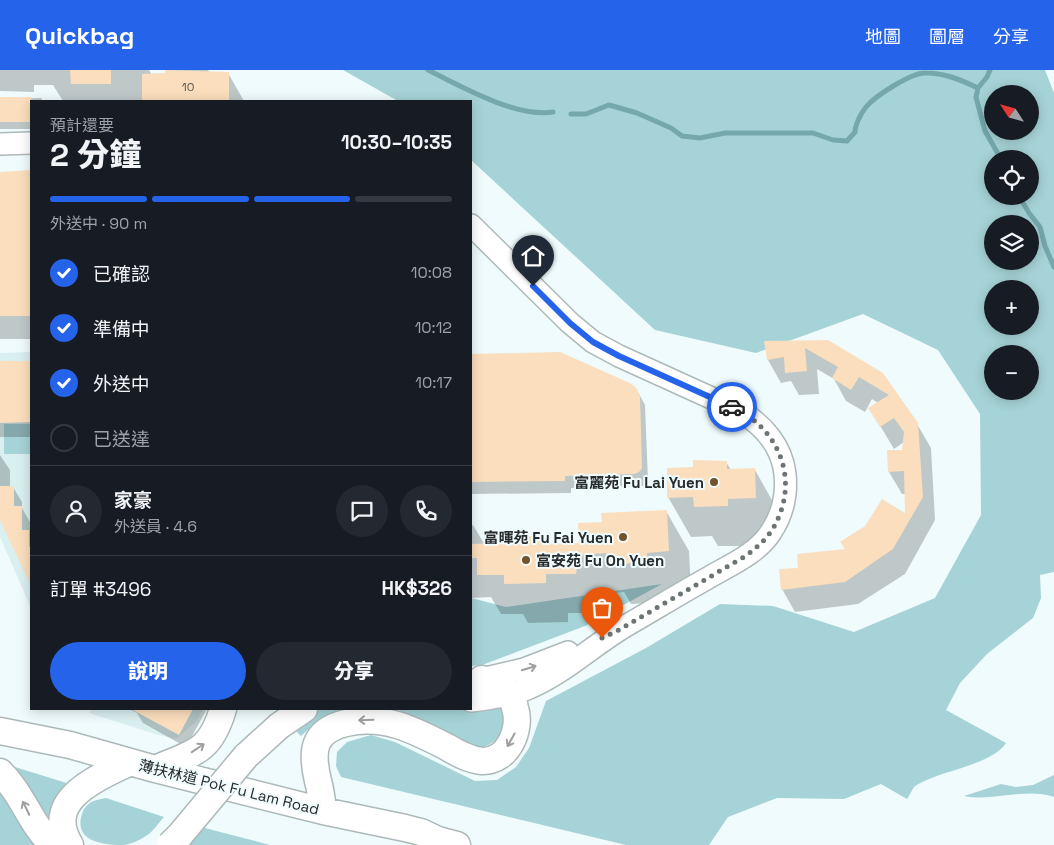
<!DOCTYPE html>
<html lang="zh-TW">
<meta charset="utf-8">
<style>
body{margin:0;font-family:"Space Grotesk","Noto Sans TC",sans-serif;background:#242831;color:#f1f3f6;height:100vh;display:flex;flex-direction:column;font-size:19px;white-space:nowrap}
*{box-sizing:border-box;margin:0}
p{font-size:16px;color:#9ea1a6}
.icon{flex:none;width:28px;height:28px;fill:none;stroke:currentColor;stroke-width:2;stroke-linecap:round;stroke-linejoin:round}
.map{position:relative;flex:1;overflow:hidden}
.drawer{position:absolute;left:30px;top:30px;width:442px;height:610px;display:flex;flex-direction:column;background:#171b24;border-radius:0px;box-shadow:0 2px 12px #0003}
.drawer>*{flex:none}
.needle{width:32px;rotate:306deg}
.controls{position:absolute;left:984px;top:15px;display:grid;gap:10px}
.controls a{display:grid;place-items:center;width:55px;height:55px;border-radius:50%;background:#171b24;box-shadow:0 2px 12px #0003;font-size:25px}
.pin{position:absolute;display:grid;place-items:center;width:42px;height:42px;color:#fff;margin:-51px -21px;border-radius:50% 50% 50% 0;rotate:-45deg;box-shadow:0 0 5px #0007}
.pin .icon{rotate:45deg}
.courier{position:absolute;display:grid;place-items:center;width:50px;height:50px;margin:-25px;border:4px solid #2563eb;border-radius:50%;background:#fff;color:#222;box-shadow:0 1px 6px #0007}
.overview em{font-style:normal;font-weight:800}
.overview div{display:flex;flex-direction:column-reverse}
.overview{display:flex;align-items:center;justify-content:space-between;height:85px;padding:0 20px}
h1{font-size:32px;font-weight:800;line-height:38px}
.bar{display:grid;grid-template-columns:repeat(4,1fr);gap:8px 5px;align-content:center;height:60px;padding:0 20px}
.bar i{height:6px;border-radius:4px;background:#363941}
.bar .current{background:#2563eb}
.bar p{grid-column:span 4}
.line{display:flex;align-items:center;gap:12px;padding:0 20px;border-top:1px solid #363941}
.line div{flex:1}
.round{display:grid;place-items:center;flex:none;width:52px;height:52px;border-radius:26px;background:#242831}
ol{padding:0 20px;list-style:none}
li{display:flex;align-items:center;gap:15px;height:55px}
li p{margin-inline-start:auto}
li .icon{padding:5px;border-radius:50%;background:#2563eb;color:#fff;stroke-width:4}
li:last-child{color:#9ea1a6}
li i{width:28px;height:28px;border:2px solid #363941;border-radius:50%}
.action{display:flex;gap:10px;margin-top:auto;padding:10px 20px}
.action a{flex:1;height:58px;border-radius:30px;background:#2563eb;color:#fff;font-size:20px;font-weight:800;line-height:58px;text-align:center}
.action a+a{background:#242831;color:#f1f3f6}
header{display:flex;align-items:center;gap:30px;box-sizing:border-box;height:70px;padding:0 25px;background:#2563eb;color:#fff}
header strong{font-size:24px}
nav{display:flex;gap:28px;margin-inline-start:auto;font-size:18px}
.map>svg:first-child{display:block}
</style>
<header>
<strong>Quickbag</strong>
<nav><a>地圖</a><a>圖層</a><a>分享</a></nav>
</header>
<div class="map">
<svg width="1054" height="775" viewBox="0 0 1054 775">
<rect width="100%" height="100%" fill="#effbfc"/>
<path fill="#daeff0" d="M31 282V538L0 467V283Z
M91 639H203L197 651 176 669 155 664 89 643Z"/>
<path fill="#a6d3d7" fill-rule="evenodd" d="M343 0H1045L1054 23V502L1040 505 1041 528 1033 548 987 584 960 613 946 640 1006 673C991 696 939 700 915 716 912 719 910 725 907 729L881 714 844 729 777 728 728 747 709 775H626L341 707 336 696 337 682 347 672 371 665 395 672 475 711 497 710 516 697 529 678 546 631 646 578 720 534 773 536 854 562 935 528 981 445 980 344 938 280 863 244 756 283 655 260 471 90V31H398ZM992 24H1030V61H992ZM992 89H1030V126H992ZM992 154H1030V191H992ZM992 219H1030V256H992ZM992 284H1030V321H992Z
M4 354H31V384H4Z
M662 514 585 556 482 595 471 596V528L506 537Z
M505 631C507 656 505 671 478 679L397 639H388C403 639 420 637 435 639 462 641 480 640 505 631Z
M321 639H359C335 643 319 649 301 666L291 656Z
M2 693 73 715 59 772Z
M1054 705V727C1025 717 994 732 964 726L1001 714 1016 717 1033 715Z
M0 719 36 775H0Z
M106 728 164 747C159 752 154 760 149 764 142 769 132 774 124 775 104 775 73 772 82 744 83 739 87 735 91 732 95 730 101 729 106 728Z
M201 757 270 775H187Z"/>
<path fill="#0003" d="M0 0H149L152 5H167L166 0H208L210 3H228L244 31H63L53 15H34V22L0 21Z
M41 28 43 31H31V59H0V29Z
M31 101V269H0V103Z
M827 271 882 304 917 354 931 378 935 450 905 504 858 534 795 542 782 519 799 499 847 480 906 446 905 424H902L889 402 903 381 904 372 894 379 872 342 878 333 872 329 865 342 846 331 834 309 817 299 819 324 799 325 791 311 781 313 768 290 765 272Z
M471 286 638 322 645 335 648 411 644 416 571 418V423L471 424Z
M0 292H31V367H0Z
M0 385 10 400V417H13L22 432V438L30 452 31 514 0 448Z
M726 392 731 400H755L777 439 778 467 750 468V476H718L712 466 691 467 668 427 695 398Z
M666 441 689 481 691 520 669 532 631 534 624 522 604 524 602 520 598 543H568V552L528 553 523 544H501L491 527 471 528V456L473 455 485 475H505L546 468 550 475H581L603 453Z
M129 639H207L186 677 143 653 137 643Z"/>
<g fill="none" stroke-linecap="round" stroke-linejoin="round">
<path stroke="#75a8ac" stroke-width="5" d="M428 0C460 16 516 48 553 42
M990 0 987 7 978 18 976 27 985 61 1001 89
M571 44H586L609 35 637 43 671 58 682 66 700 68 725 63H813L833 70 847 71 855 62C855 55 861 43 866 37 875 26 912 2 926 3 945 3 961 10 978 18
M1019 126 1029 143 1040 157 1045 176 1054 197"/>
</g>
<path fill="#fbdebd" d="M70 0H111V14H71Z
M165 0 229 2V31H142V4L165 3Z
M0 27H31V52H0Z
M31 100V246H0V102Z
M828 270 883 303 918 353 923 427 893 479 845 512 781 520 779 499 798 498 797 484 845 479 840 472 865 456 882 429 905 443 904 401 888 402 887 380H902L904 362 894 348 880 357 868 338 889 325 859 307 851 320 832 308 838 297 805 278 807 301 785 303 784 287 767 290 764 271Z
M560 282 632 314 637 319 640 327 642 398 639 402 634 404 565 406V411L471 412V284Z
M0 291H31V352L0 353Z
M693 390 727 391V399L755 398 756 428 728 429V436L694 437 693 427 667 428V398L693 397Z
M0 416H14V436H22V460H29V477H31V516L0 450Z
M667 440 669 481 647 483 648 492 607 495 606 483 580 485V479L576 504H546V513L504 514V505H477V488H471V474L503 473V466H546V474L579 473 578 453 602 452 601 443Z
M131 639H193L179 665Z"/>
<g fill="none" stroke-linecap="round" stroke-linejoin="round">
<defs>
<path id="tertiary" d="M0 74 31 73
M471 155 570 253 593 272 619 286 740 341C763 355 782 376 785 404 787 424 783 444 771 462 757 484 730 495 708 508 681 523 655 539 629 554 594 574 564 604 527 619 510 626 490 629 471 631
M473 611 524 599 568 582"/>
<path id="primary" d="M0 661 70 675 155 699 323 741 405 758 421 762 438 770 457 775
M246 686 279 656 304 639
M155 699C194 682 210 683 223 639
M0 702C23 724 30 754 53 775
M323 741C322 731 321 721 318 711 311 682 312 661 346 653 383 644 414 660 447 677 457 683 469 690 482 691 508 692 522 659 515 638 514 633 512 627 509 624 502 618 490 614 482 609
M70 775C42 729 98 708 130 692"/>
</defs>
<use href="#tertiary" stroke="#adb9b9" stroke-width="24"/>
<use href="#primary" stroke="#adb9b9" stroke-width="29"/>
<use href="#tertiary" stroke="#fff" stroke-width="21"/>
<use href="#primary" stroke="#fff" stroke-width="26"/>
<defs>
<path id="primary-bridge" d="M170 775 180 765 246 686"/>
</defs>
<use href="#primary-bridge" stroke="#adb9b9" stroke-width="29" stroke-linecap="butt"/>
<use href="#primary-bridge" stroke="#fff" stroke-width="26"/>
</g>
<defs><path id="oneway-shaft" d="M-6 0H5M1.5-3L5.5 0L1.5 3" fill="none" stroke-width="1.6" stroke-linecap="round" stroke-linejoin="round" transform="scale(1.25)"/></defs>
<g stroke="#9ea0a0">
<use href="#oneway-shaft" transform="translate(529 598) rotate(-17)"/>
<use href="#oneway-shaft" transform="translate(366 650) rotate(178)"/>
<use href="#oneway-shaft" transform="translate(511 670) rotate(119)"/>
<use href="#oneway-shaft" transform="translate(198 678) rotate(-34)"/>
<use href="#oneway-shaft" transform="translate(26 738) rotate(-116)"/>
</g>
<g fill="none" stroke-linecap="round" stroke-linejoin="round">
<path stroke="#6d7475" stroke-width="5" stroke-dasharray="0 9" d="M602 568 617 561 744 487C755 479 765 471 772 460 801 413 781 359 732 337"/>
<path stroke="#2563eb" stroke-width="6" d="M533 216 570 253 593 272 619 286 732 337"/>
</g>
<g fill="#74532a" stroke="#effbfc" stroke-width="2">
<circle cx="714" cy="412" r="5"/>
<circle cx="623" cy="467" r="5"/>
<circle cx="526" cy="490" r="5"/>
</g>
<g text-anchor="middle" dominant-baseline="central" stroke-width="4" stroke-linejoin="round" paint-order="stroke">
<g font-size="12" fill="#5c5850">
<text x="188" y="17">10</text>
</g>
<g font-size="15" font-weight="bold" fill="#272b2c" stroke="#effbfc" text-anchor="end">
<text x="704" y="412">富麗苑 Fu Lai Yuen</text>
<text x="613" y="467">富暉苑 Fu Fai Yuen</text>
<text x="536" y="490" text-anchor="start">富安苑 Fu On Yuen</text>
</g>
<g font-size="15" fill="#272b2c" stroke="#effbfc">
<text transform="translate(229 717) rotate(14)">薄扶林道 Pok Fu Lam Road</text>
</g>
</g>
</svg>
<div class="controls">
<a><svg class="needle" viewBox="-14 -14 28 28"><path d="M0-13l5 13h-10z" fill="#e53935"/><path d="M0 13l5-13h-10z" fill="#9ea1a6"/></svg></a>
<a><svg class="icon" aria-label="locate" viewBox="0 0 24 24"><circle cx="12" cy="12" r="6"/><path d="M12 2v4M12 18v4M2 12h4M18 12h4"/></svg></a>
<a><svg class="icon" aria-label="layers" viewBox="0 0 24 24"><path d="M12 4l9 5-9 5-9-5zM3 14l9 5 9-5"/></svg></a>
<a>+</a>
<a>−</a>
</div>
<div class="pin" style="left:602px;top:568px;background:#ea580c"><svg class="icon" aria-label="bag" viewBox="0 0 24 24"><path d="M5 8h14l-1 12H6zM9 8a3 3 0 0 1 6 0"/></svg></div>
<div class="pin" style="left:533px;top:216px;background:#1f2937"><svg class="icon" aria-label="home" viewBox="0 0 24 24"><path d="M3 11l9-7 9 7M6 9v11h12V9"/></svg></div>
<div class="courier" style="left:732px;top:337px"><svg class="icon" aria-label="car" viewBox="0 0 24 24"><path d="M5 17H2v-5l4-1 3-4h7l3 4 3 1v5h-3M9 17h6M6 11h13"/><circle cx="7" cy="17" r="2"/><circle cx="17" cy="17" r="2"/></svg></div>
<section class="drawer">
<div class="overview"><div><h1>2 分鐘</h1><p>預計還要</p></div><em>10:30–10:35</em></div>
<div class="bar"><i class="current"></i><i class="current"></i><i class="current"></i><i></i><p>外送中 · 90 m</p></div>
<ol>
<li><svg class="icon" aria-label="check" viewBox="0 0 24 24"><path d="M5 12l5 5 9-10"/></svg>已確認<p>10:08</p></li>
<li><svg class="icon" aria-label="check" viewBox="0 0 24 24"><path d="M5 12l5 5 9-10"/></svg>準備中<p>10:12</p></li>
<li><svg class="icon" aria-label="check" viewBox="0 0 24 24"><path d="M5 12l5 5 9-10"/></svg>外送中<p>10:17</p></li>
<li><i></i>已送達</li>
</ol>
<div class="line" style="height:90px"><a class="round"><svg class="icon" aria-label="person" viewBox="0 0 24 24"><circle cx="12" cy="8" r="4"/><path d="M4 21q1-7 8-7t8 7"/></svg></a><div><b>家豪</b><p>外送員 · 4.6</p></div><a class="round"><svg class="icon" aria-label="chat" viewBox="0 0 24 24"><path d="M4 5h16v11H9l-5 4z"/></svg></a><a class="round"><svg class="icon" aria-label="phone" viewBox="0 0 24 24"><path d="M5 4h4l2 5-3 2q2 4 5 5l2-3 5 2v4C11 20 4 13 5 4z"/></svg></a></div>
<div class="line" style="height:65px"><div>訂單 #3496</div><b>HK$326</b></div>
<div class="action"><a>說明</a><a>分享</a></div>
</section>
</div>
